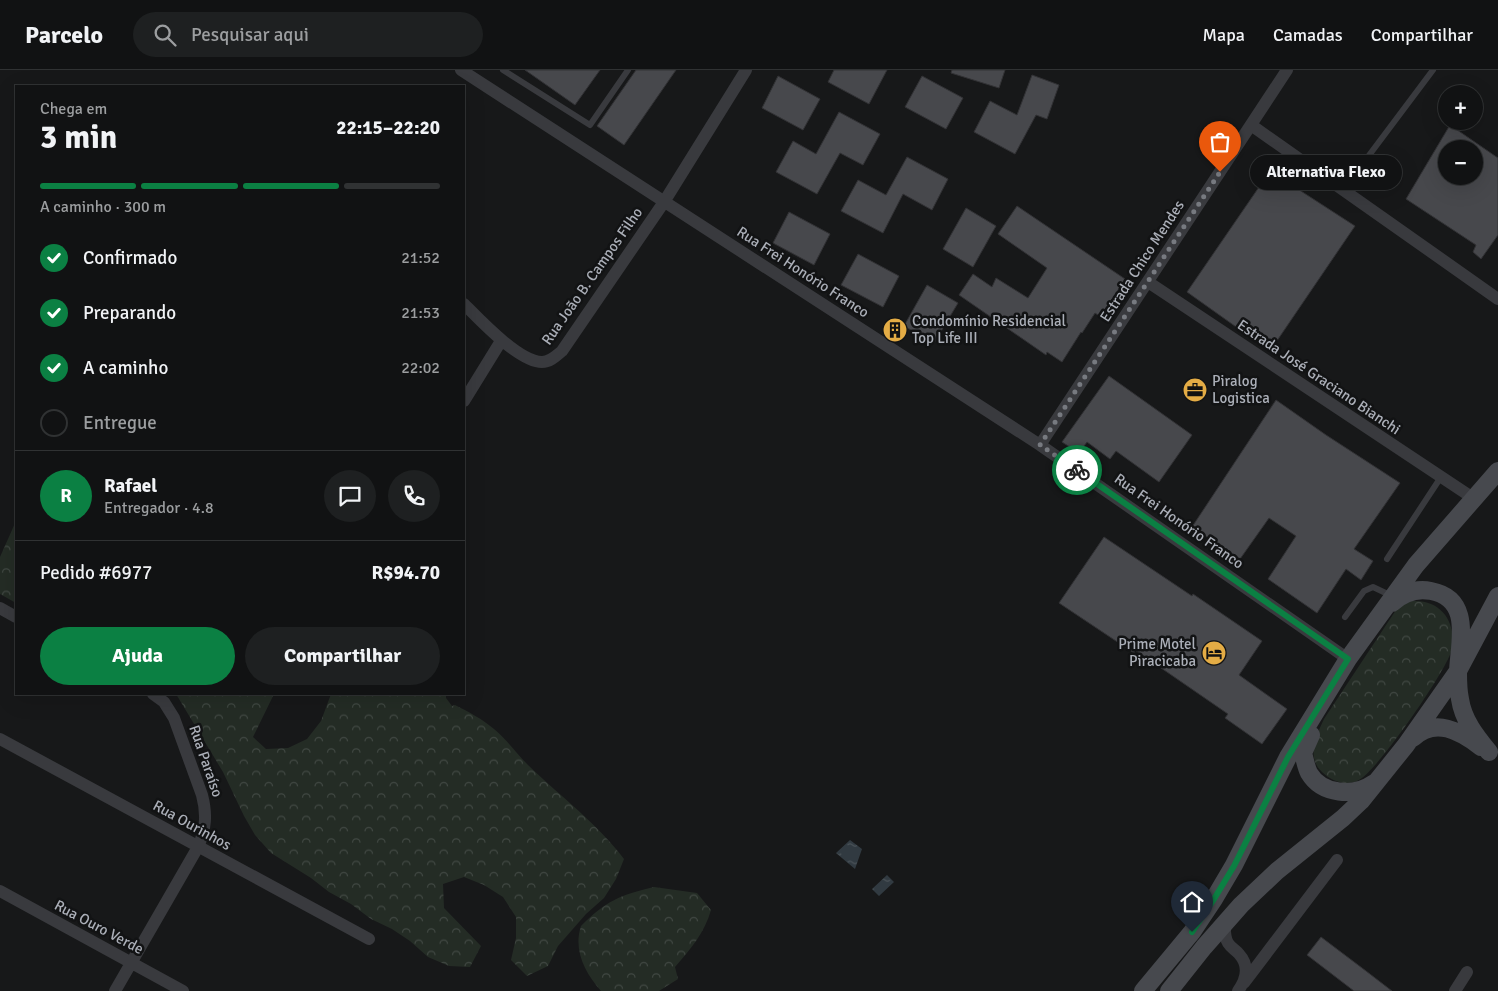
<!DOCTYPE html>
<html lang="pt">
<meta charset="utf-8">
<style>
body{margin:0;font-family:Signika,sans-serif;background:#1e2021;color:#f1f3f6;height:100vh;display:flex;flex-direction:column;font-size:19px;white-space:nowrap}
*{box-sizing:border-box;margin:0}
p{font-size:16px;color:#9c9ea0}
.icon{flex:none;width:28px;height:28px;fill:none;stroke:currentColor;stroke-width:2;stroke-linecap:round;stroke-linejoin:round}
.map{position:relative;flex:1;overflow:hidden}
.sheet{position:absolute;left:15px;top:15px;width:450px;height:610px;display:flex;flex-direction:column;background:#111213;border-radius:0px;box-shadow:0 5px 20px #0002,0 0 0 1px #303233}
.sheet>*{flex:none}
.fabs{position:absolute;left:1438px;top:15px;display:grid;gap:10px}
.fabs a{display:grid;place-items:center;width:45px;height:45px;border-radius:50%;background:#111213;box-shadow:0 5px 20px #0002,0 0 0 1px #303233;font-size:25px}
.pin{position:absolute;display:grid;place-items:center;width:42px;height:42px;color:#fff;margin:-51px -21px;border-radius:50% 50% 50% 0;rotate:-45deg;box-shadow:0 0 5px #0007}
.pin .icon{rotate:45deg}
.courier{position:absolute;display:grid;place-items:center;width:50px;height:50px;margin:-25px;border:4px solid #0b8043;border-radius:50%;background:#fff;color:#222;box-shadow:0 1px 6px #0007}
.bubble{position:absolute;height:35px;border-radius:18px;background:#111213;box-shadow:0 5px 20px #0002,0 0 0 1px #303233;font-size:16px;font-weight:700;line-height:35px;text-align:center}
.summary em{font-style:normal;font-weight:700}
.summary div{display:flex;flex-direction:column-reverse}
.summary{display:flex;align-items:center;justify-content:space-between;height:85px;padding:0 25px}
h1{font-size:32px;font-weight:700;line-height:38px}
.bar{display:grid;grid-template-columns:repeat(4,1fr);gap:8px 5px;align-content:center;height:60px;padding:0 25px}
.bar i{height:6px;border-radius:4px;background:#303233}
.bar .active{background:#0b8043}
.bar p{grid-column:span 4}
.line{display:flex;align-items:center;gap:12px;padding:0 25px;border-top:1px solid #303233}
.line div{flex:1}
.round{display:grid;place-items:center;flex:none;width:52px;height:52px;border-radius:26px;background:#1e2021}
ol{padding:0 25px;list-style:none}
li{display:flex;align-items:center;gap:15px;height:55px}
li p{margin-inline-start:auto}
li .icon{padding:5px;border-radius:50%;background:#0b8043;color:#fff;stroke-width:4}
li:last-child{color:#9c9ea0}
li i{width:28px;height:28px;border:2px solid #303233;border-radius:50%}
.cta{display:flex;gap:10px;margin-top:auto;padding:10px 25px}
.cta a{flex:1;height:58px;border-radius:30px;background:#0b8043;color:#fff;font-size:20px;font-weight:700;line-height:58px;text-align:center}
.cta a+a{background:#1e2021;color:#f1f3f6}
header{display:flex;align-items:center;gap:30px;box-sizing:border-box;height:70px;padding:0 25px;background:#111213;border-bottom:1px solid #303233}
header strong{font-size:24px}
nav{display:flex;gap:28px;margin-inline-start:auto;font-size:18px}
.search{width:350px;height:45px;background:#1e2021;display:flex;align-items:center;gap:12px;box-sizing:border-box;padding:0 18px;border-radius:28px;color:#9c9ea0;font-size:19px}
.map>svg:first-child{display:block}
</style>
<header>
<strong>Parcelo</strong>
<div class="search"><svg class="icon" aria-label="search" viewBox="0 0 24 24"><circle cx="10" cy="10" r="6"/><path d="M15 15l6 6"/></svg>Pesquisar aqui</div>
<nav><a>Mapa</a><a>Camadas</a><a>Compartilhar</a></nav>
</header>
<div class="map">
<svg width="1498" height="921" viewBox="0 0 1498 921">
<defs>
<pattern id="forest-crowns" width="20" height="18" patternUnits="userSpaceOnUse" patternTransform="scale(1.25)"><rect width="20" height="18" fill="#242c25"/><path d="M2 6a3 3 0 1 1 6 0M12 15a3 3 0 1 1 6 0" fill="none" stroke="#414843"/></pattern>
<pattern id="water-ripples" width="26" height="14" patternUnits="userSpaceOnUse" patternTransform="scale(1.25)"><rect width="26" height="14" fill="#313a41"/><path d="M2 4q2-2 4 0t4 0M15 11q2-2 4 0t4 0" fill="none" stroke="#4c545a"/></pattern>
</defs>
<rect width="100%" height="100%" fill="#171819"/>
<path fill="url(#forest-crowns)" d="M16 451V533L0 524V487Z
M1412 531C1442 529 1458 554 1451 582 1445 602 1376 704 1357 711 1345 716 1331 711 1322 702 1306 687 1316 666 1324 649L1396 540 1404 534Z
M176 624H274L253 667 266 679 288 678 307 669 321 651 331 624 446 625V628L452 636 455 635C469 642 482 649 494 659 507 670 517 684 528 695 561 727 597 753 624 789L616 809 604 828 586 844 558 876 548 896 527 906 511 890 516 868V847L503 827 484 815 464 807 443 814 444 838 481 876 470 897 449 896 428 887 410 871 392 859 371 849 351 834 329 822 311 808 271 783 255 765 244 746 223 702Z
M654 817 697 823 711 840C705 862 690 880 675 897L678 909 659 921H601C585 903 573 880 581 856 606 831 620 825 654 817Z"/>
<path fill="url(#water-ripples)" d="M850 770 862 779 855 799 836 783Z
M887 805 894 812 879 826 872 819Z"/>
<path fill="#47484c" stroke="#323235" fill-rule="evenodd" d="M525 0H600L575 35Z
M636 0H676L624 75 597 56Z
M834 0H887L869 34 828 12Z
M952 0H1005L999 18 951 3Z
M1032 5 1059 15 1047 49 1036 45 1015 84 974 62 990 31 1017 45Z
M778 6 820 29 803 60 762 38Z
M922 6 963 28 946 59 905 37Z
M839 42 880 64 863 95 840 83 817 124 776 102 793 71 816 84Z
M1450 55 1498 88V165L1481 189 1473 182 1476 175 1406 129ZM1446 79H1474V106H1446Z
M907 87 948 109 932 140 903 124 883 163 841 141 858 110 886 125Z
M1270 101 1355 156 1270 281 1187 222Z
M1017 136 1125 209 1101 247 1095 243 1082 263 1081 262 1062 292 1047 282 1046 285 959 225 973 204 992 217 996 208 1028 228 1047 198 998 164Z
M966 138 996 156 973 197 943 179Z
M789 142 830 164 814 195 773 173Z
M858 184 899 206 883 237 841 215Z
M927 215 958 233 934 273 904 256Z
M1109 306 1192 365 1159 412 1116 381 1110 389 1087 372 1079 383 1062 372Z
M1276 330 1326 365 1400 413 1354 479 1373 491 1361 510 1346 499 1317 543 1268 509 1296 466 1269 448 1240 489 1192 457Z
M1104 467 1192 526 1193 524 1262 571 1239 605 1287 639 1262 674 1225 648 1228 644 1135 580 1134 583 1059 533Z
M1321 867 1366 901 1392 921H1354L1307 885Z"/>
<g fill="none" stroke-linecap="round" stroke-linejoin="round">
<path stroke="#393a3e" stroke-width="6" d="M503 0 590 55 628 0
M1343 120 1433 0
M1387 489 1441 407
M1345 547 1364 521 1373 517 1392 526"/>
<path stroke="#393a3e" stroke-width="12" d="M461 0 1040 375 1348 589
M1251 55 1498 229
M1148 212 1473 428
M464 234C479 249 519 292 542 292 550 292 556 286 562 281L664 132 746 0
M464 331 501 271
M1040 375 1287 0
M0 538 16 547
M0 669 369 869
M0 821 183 921
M1225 853C1225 860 1224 867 1228 873 1231 878 1236 880 1239 884 1250 896 1246 910 1238 921
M1244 913 1337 790
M115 921 198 777C206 759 207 744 202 725L174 648 164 632 153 624
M1455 921 1467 902"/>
<path stroke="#47494e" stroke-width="18" d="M1392 533C1403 523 1416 518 1431 521 1473 529 1459 573 1458 602 1458 611 1458 620 1460 629 1463 650 1476 666 1489 682
M1311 665 1303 683C1305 690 1306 697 1309 703 1322 725 1354 727 1374 713
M1413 668C1435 647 1460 661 1481 677
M1143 921 1192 862 1214 829 1234 795 1288 687 1348 589 1416 495 1498 401
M1169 921 1204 877 1241 835 1277 801 1343 748 1361 731 1406 675 1458 601 1498 526"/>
</g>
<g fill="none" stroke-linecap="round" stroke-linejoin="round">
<path stroke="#777a80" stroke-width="5" stroke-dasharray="0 9" d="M1077 400 1040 375 1220 102"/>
<path stroke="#0b8043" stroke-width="6" d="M1077 400 1348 589 1288 687 1234 796 1214 829 1192 862"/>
</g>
<defs>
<symbol id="building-disc" viewBox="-11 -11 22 22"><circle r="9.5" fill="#e4ac45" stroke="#121314"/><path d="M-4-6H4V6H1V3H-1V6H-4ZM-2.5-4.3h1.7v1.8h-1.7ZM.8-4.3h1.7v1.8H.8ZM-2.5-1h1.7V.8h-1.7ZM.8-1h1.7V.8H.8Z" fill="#111"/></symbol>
<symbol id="office-disc" viewBox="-11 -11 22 22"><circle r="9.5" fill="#e4ac45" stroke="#121314"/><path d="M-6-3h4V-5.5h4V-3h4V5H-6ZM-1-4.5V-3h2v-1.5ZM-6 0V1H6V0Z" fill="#111"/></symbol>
<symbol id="hotel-disc" viewBox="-11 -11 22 22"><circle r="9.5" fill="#e4ac45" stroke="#121314"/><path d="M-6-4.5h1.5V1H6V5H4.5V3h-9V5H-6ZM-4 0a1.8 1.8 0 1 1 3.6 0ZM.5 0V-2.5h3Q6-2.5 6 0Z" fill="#111"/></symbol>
</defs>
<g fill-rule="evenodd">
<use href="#building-disc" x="881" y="246" width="28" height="28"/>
<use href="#office-disc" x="1181" y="306" width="28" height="28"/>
<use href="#hotel-disc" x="1200" y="569" width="28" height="28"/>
</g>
<g text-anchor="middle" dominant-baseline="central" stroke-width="5" stroke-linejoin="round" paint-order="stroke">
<g font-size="15" fill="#abafb8" stroke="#121314">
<text transform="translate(1142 191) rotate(-57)">Estrada Chico Mendes</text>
<text transform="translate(803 202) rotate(33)">Rua Frei Honório Franco</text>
<text transform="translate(592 206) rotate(-55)">Rua João B. Campos Filho</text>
<text transform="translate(1319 307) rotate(34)">Estrada José Graciano Bianchi</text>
<text transform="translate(1179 451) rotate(35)">Rua Frei Honório Franco</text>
<text transform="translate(206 691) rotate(71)">Rua Paraíso</text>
<text transform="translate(192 755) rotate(29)">Rua Ourinhos</text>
<text transform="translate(99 857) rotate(28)">Rua Ouro Verde</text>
</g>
<g font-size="15" fill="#abafb8" stroke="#121314" text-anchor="start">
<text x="912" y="251">Condomínio Residencial<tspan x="912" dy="17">Top Life III</tspan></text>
<text x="1212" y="311">Piralog<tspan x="1212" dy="17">Logistica</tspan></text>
<text x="1196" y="574" text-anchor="end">Prime Motel<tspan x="1196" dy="17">Piracicaba</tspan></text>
</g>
</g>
</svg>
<div class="fabs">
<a>+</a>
<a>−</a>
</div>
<div class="pin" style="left:1220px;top:102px;background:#ea580c"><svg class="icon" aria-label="bag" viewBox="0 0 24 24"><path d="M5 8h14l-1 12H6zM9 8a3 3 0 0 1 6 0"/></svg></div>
<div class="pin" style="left:1192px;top:862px;background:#1f2937"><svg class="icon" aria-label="home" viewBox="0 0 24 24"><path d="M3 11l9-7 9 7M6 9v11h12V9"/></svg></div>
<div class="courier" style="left:1077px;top:400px"><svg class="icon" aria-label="bike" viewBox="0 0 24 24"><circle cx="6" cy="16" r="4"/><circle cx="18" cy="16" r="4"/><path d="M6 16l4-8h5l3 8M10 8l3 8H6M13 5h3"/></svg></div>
<div class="bubble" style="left:1250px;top:85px;width:152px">Alternativa Flexo</div>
<section class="sheet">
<div class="summary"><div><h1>3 min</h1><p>Chega em</p></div><em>22:15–22:20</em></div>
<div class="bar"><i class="active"></i><i class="active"></i><i class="active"></i><i></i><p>A caminho · 300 m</p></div>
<ol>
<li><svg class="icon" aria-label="check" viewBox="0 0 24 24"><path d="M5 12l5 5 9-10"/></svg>Confirmado<p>21:52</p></li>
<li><svg class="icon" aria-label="check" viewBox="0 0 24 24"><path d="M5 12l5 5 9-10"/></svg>Preparando<p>21:53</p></li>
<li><svg class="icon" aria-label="check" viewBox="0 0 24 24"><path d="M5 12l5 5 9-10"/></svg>A caminho<p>22:02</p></li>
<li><i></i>Entregue</li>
</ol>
<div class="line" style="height:90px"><b class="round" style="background:#0b8043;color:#fff">R</b><div><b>Rafael</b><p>Entregador · 4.8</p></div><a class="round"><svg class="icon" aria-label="chat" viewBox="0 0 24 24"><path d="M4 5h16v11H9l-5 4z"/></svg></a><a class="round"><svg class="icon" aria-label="phone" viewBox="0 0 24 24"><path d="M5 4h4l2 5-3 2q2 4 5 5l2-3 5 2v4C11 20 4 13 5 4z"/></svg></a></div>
<div class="line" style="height:65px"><div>Pedido #6977</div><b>R$94.70</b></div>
<div class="cta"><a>Ajuda</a><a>Compartilhar</a></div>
</section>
</div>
